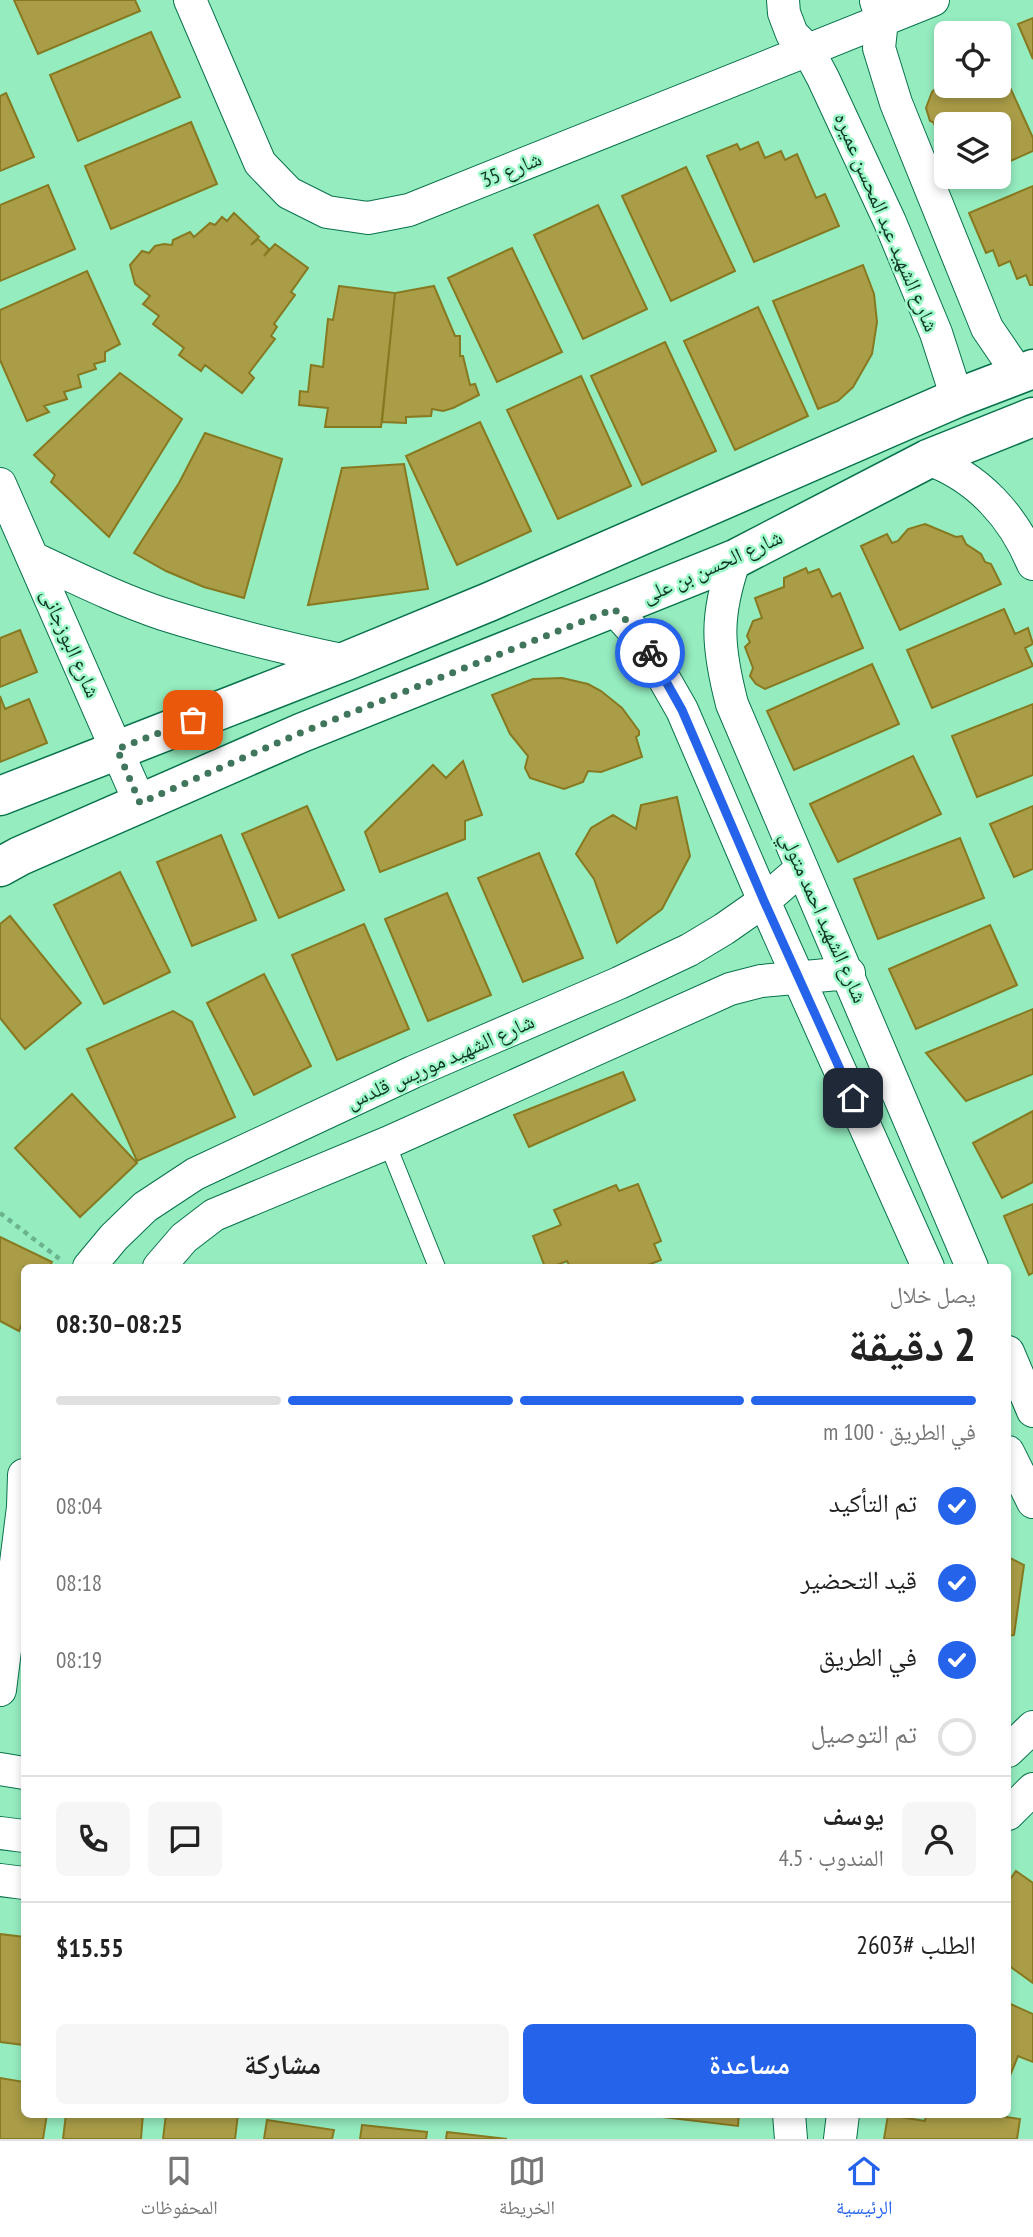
<!DOCTYPE html>
<html lang="ar">
<meta charset="utf-8">
<style>
body{margin:0;font-family:"PT Sans Narrow","Noto Naskh Arabic",sans-serif;background:#f6f6f6;color:#222;direction:rtl;height:100vh;display:flex;flex-direction:column;font-size:26px;white-space:nowrap}
*{box-sizing:border-box;margin:0}
p{font-size:23px;color:#767676}
.icon{flex:none;width:38px;height:38px;fill:none;stroke:currentColor;stroke-width:2;stroke-linecap:round;stroke-linejoin:round}
.map{position:relative;flex:1;overflow:hidden;direction:ltr}
.drawer{position:absolute;left:21px;top:1264px;width:990px;height:854px;display:flex;flex-direction:column;background:#fff;border-radius:10px;box-shadow:0 4px 10px #0003;direction:rtl}
.drawer>*{flex:none}
.buttons{position:absolute;left:934px;top:21px;display:grid;gap:14px}
.buttons a{display:grid;place-items:center;width:77px;height:77px;border-radius:10px;background:#fff;box-shadow:0 4px 10px #0003;font-size:35px}
.pin{position:absolute;display:grid;place-items:center;width:60px;height:60px;color:#fff;margin:-30px;border-radius:14px;box-shadow:0 4px 10px #0006}
.courier{position:absolute;display:grid;place-items:center;width:70px;height:70px;margin:-35px;border:5px solid #2563eb;border-radius:50%;background:#fff;color:#222;box-shadow:0 2px 9px #0007}
.summary em{font-style:normal;font-weight:800}
.summary div{display:flex;flex-direction:column-reverse}
.summary{display:flex;align-items:center;justify-content:space-between;height:119px;padding:0 35px}
h1{font-size:46px;font-weight:800;line-height:52px}
.bar{display:grid;grid-template-columns:repeat(4,1fr);gap:10px 7px;align-content:center;height:84px;padding:0 35px}
.bar i{height:9px;border-radius:5px;background:#e0e0e0}
.bar .selected{background:#2563eb}
.bar p{grid-column:span 4}
.line{display:flex;align-items:center;gap:18px;padding:0 35px;border-top:2px solid #e0e0e0}
.line div{flex:1}
.round{display:grid;place-items:center;flex:none;width:74px;height:74px;border-radius:10px;background:#f6f6f6}
ol{padding:0 35px;list-style:none}
li{display:flex;align-items:center;gap:21px;height:77px}
li p{margin-inline-start:auto}
li .icon{padding:7px;border-radius:50%;background:#2563eb;color:#fff;stroke-width:4}
li:last-child{color:#767676}
li i{width:38px;height:38px;border:4px solid #e0e0e0;border-radius:50%}
.cta{display:flex;gap:14px;margin-top:auto;padding:14px 35px}
.cta a{flex:1;height:80px;border-radius:10px;background:#2563eb;color:#fff;font-size:28px;font-weight:800;line-height:80px;text-align:center}
.cta a+a{background:#f6f6f6;color:#222}
.menu{display:flex;justify-content:space-around;align-items:center;height:98px;border-top:2px solid #e0e0e0;background:#fff;font-size:19px;color:#767676}
.menu a{display:grid;justify-items:center;gap:4px}
.menu .selected{color:#2563eb}
.map>svg:first-child{display:block}
</style>
<div class="map">
<svg width="1033" height="2139" viewBox="0 0 1033 2139">
<rect width="100%" height="100%" fill="#94ecbf"/>
<path fill="#aa9d48" stroke="#877920" stroke-width="2" d="M14 0H135L140 11 38 54Z
M1033 18V59L1018 24Z
M151 32 180 97 78 141 50 75Z
M999 63 1033 138V151L999 166V124H947V147L933 122 930 121 926 108 932 92 947 76V86H999Z
M6 93 34 157 0 171V96Z
M191 122 217 184 111 229 85 166Z
M758 142 765 158 781 151 785 160 797 154 816 198 825 194 839 226 754 262 707 156 737 144 740 150Z
M686 167 735 271 671 301 622 196Z
M48 185 75 249 0 281V205Z
M1033 186V285H1030L1026 275 1017 279 1010 261 999 266 993 250 986 253 969 213Z
M598 205 647 309 583 339 534 235Z
M234 213 259 237 251 245 258 239 269 249 264 256 275 244 308 268 291 292 295 295 274 324 277 327 271 336 275 339 249 373 254 378 242 393 205 365 201 371 179 355 184 348 153 324 159 316 143 304 150 296 135 284 130 265 142 251 149 253 155 246 164 244 172 245 173 240 190 232 194 237 210 223 215 225 222 217 227 221Z
M512 248 562 352 497 382 448 278Z
M863 265 874 294 877 322 872 354 853 387 838 401 818 409 773 301Z
M87 271 120 344 105 352V361L94 364 96 369 78 375 81 387 64 392 67 399 44 406 49 412 27 421 0 360V310Z
M339 286 395 293 381 427H325L328 408 299 405 300 391 308 392 311 365 323 367 328 319 333 320Z
M434 286 455 336H460V356H463L470 385 475 384 479 395 453 408 443 411 432 409 431 416 406 417V423L382 422 395 293Z
M758 307 808 416 735 450 684 341Z
M665 342 716 451 642 485 591 376Z
M120 373 182 419 109 537 51 482 55 475 34 455Z
M581 376 631 486 558 519 507 410Z
M480 422 531 531 457 565 406 456Z
M205 433 282 459 244 598 204 587 166 571 134 553 179 483Z
M404 464 428 589 308 605 342 468Z
M925 524 956 537 962 536 966 544 981 554 985 562 991 564 1001 584 900 630 861 546 887 534 892 543 898 541 908 529Z
M806 568 808 573 819 569 832 597 840 593 863 648 765 689 756 684 750 676 753 668 745 647 750 642 747 636 753 621 762 618 755 598 784 587V578Z
M1004 609 1015 634 1028 628 1033 644 1025 648 1033 666 932 708 907 650Z
M20 630 37 672 0 687V638Z
M872 664 899 724 794 770 767 711Z
M562 678 588 684 601 691 622 708 639 731V735L636 737 642 757 601 772 588 771 583 782 564 789 530 778 525 768 528 756 510 734 492 695 533 679Z
M0 696 5 709 29 699 47 743 0 762Z
M1033 704V775L977 797 952 736Z
M913 756 941 814 838 862 810 804Z
M463 761 482 815 465 821V839L380 872 365 832 433 765 446 778Z
M677 797 690 856 662 909 617 943 594 879 576 854 591 828 613 815 636 829 641 805Z
M307 806 344 890 279 918 242 834Z
M1033 806V869L1014 877 990 824Z
M221 835 256 920 192 946 157 862Z
M960 838 984 898 878 939 854 879Z
M539 853 583 958 523 982 478 878Z
M120 872 170 972 104 1004 54 905Z
M447 893 491 995 428 1021 385 919Z
M10 916 81 1003 25 1049 0 1018V924Z
M364 924 409 1029 337 1060 292 955Z
M990 925 1017 985 916 1029 889 969Z
M264 974 311 1066 254 1095 207 1003Z
M1033 1009V1074L966 1101 926 1053Z
M173 1011 192 1022 235 1117 137 1161 87 1049Z
M623 1072 635 1100 529 1147 514 1115Z
M72 1094 137 1163 80 1217 15 1148Z
M1033 1111V1182L1002 1198 973 1143Z
M638 1184 661 1241 654 1244 661 1260 643 1267H570L567 1261 552 1267H545L533 1236 561 1225 554 1210 616 1185 619 1191Z
M1033 1204V1273L1029 1275 1004 1216Z
M0 1237 52 1262 49 1267H24V1318L19 1331 0 1321Z
M1008 1557 1024 1565 1014 1635 1008 1636Z
M1016 1871 1033 1883V1983L1008 1965V1882Z
M0 1934 24 1937V2045L0 2042Z
M1008 2003 1033 2014V2062L1018 2056 1009 2078Z
M0 2078 24 2082V2114H47L43 2139H0Z
M66 2114H143L141 2139H63Z
M166 2114H238L235 2139H163Z
M637 2114H739L738 2126Z
M926 2114H986L1020 2119 1017 2139H884L888 2115 925 2121Z
M267 2120 334 2130 332 2139H264Z
M362 2125 427 2132 426 2139H360Z
M447 2132 507 2139H446Z"/>
<g fill="none" stroke-linecap="round" stroke-linejoin="round">
<defs>
<path id="service" d="M387 1143 437 1267"/>
<path id="minor" d="M190 0 260 163 289 193 327 212 368 218 409 210 933 0
M783 0 784 13 792 34 808 50 823 78 890 222 936 333 957 398
M876 1 882 20 879 48 896 103 987 328 1019 375
M928 459C978 477 1013 516 1033 564
M0 484 140 803
M33 558C76 578 118 599 163 614 223 633 285 648 346 661
M735 559C715 616 717 646 732 704L972 1267
M614 609 642 640 682 710 764 901 928 1267
M89 1267 114 1237 145 1207 195 1174 413 1072 619 983 689 950 724 929 764 901 802 868
M159 1267 184 1238 214 1215 387 1143 730 989 761 981 849 973
M1008 1352 1033 1411
M1008 1452 1033 1502
M0 1690 23 1507 24 1475
M1008 1751 1033 1727
M0 1769 24 1773
M1008 1814 1033 1789
M0 1833 24 1836
M0 1880 24 1883
M789 2114 791 2139
M840 2139 843 2114"/>
<path id="tertiary" d="M0 796 346 661 489 602 957 398 1033 369
M0 867 20 856 301 733 735 559 928 459 1033 417"/>
</defs>
<use href="#service" stroke="#08724b" stroke-width="18"/>
<use href="#minor" stroke="#08724b" stroke-width="34"/>
<use href="#tertiary" stroke="#08724b" stroke-width="41"/>
<path stroke="#6bb38f" stroke-width="4.5" stroke-dasharray="5 5" stroke-linecap="butt" d="M0 1213 61 1260"/>
<use href="#service" stroke="#fff" stroke-width="16"/>
<use href="#minor" stroke="#fff" stroke-width="32"/>
<use href="#tertiary" stroke="#fff" stroke-width="38"/>
</g>
<g fill="none" stroke-linecap="round" stroke-linejoin="round">
<path stroke="#40765c" stroke-width="7" stroke-dasharray="0 12.6" d="M193 720 117 749 140 803 300 733 614 609 628 622 650 653"/>
<path stroke="#2563eb" stroke-width="9" d="M650 653 682 710 764 901 853 1098"/>
</g>
<g text-anchor="middle" dominant-baseline="central" stroke-width="5" stroke-linejoin="round" paint-order="stroke">
<g font-size="21" fill="#123726" stroke="#a1facb">
<text transform="translate(511 169) rotate(-22)">شارع 35</text>
<text transform="translate(887 222) rotate(67)">شارع الشهيد عبد المحسن عميره</text>
<text transform="translate(712 566) rotate(-24)">شارع الحسن بن على</text>
<text transform="translate(71 643) rotate(66)">شارع البوزجانى</text>
<text transform="translate(824 917) rotate(66)">شارع الشهيد احمد متولي</text>
<text transform="translate(440 1061) rotate(-24)">شارع الشهيد موريس قلدس</text>
</g>
</g>
</svg>
<div class="buttons">
<a><svg class="icon" aria-label="locate" viewBox="0 0 24 24"><circle cx="12" cy="12" r="6"/><path d="M12 2v4M12 18v4M2 12h4M18 12h4"/></svg></a>
<a><svg class="icon" aria-label="layers" viewBox="0 0 24 24"><path d="M12 4l9 5-9 5-9-5zM3 14l9 5 9-5"/></svg></a>
</div>
<div class="pin" style="left:193px;top:720px;background:#ea580c"><svg class="icon" aria-label="bag" viewBox="0 0 24 24"><path d="M5 8h14l-1 12H6zM9 8a3 3 0 0 1 6 0"/></svg></div>
<div class="pin" style="left:853px;top:1098px;background:#1f2937"><svg class="icon" aria-label="home" viewBox="0 0 24 24"><path d="M3 11l9-7 9 7M6 9v11h12V9"/></svg></div>
<div class="courier" style="left:650px;top:653px"><svg class="icon" aria-label="bike" viewBox="0 0 24 24"><circle cx="6" cy="16" r="4"/><circle cx="18" cy="16" r="4"/><path d="M6 16l4-8h5l3 8M10 8l3 8H6M13 5h3"/></svg></div>
<section class="drawer">
<div class="summary"><div><h1>2 دقيقة</h1><p>يصل خلال</p></div><em>08:25–08:30</em></div>
<div class="bar"><i class="selected"></i><i class="selected"></i><i class="selected"></i><i></i><p>في الطريق · 100 m</p></div>
<ol>
<li><svg class="icon" aria-label="check" viewBox="0 0 24 24"><path d="M5 12l5 5 9-10"/></svg>تم التأكيد<p>08:04</p></li>
<li><svg class="icon" aria-label="check" viewBox="0 0 24 24"><path d="M5 12l5 5 9-10"/></svg>قيد التحضير<p>08:18</p></li>
<li><svg class="icon" aria-label="check" viewBox="0 0 24 24"><path d="M5 12l5 5 9-10"/></svg>في الطريق<p>08:19</p></li>
<li><i></i>تم التوصيل</li>
</ol>
<div class="line" style="height:126px"><a class="round"><svg class="icon" aria-label="person" viewBox="0 0 24 24"><circle cx="12" cy="8" r="4"/><path d="M4 21q1-7 8-7t8 7"/></svg></a><div><b>يوسف</b><p>المندوب · 4.5</p></div><a class="round"><svg class="icon" aria-label="chat" viewBox="0 0 24 24"><path d="M4 5h16v11H9l-5 4z"/></svg></a><a class="round"><svg class="icon" aria-label="phone" viewBox="0 0 24 24"><path d="M5 4h4l2 5-3 2q2 4 5 5l2-3 5 2v4C11 20 4 13 5 4z"/></svg></a></div>
<div class="line" style="height:91px"><div>الطلب #2603</div><b>$15.55</b></div>
<div class="cta"><a>مساعدة</a><a>مشاركة</a></div>
</section>
</div>
<nav class="menu">
<a class="selected"><svg class="icon" aria-label="home" viewBox="0 0 24 24"><path d="M3 11l9-7 9 7M6 9v11h12V9"/></svg>الرئيسية</a>
<a><svg class="icon" aria-label="map" viewBox="0 0 24 24"><path d="M3 6l6-2 6 2 6-2v14l-6 2-6-2-6 2zM9 4v14M15 6v14"/></svg>الخريطة</a>
<a><svg class="icon" aria-label="saved" viewBox="0 0 24 24"><path d="M7 4h10v16l-5-4-5 4z"/></svg>المحفوظات</a>
</nav>
